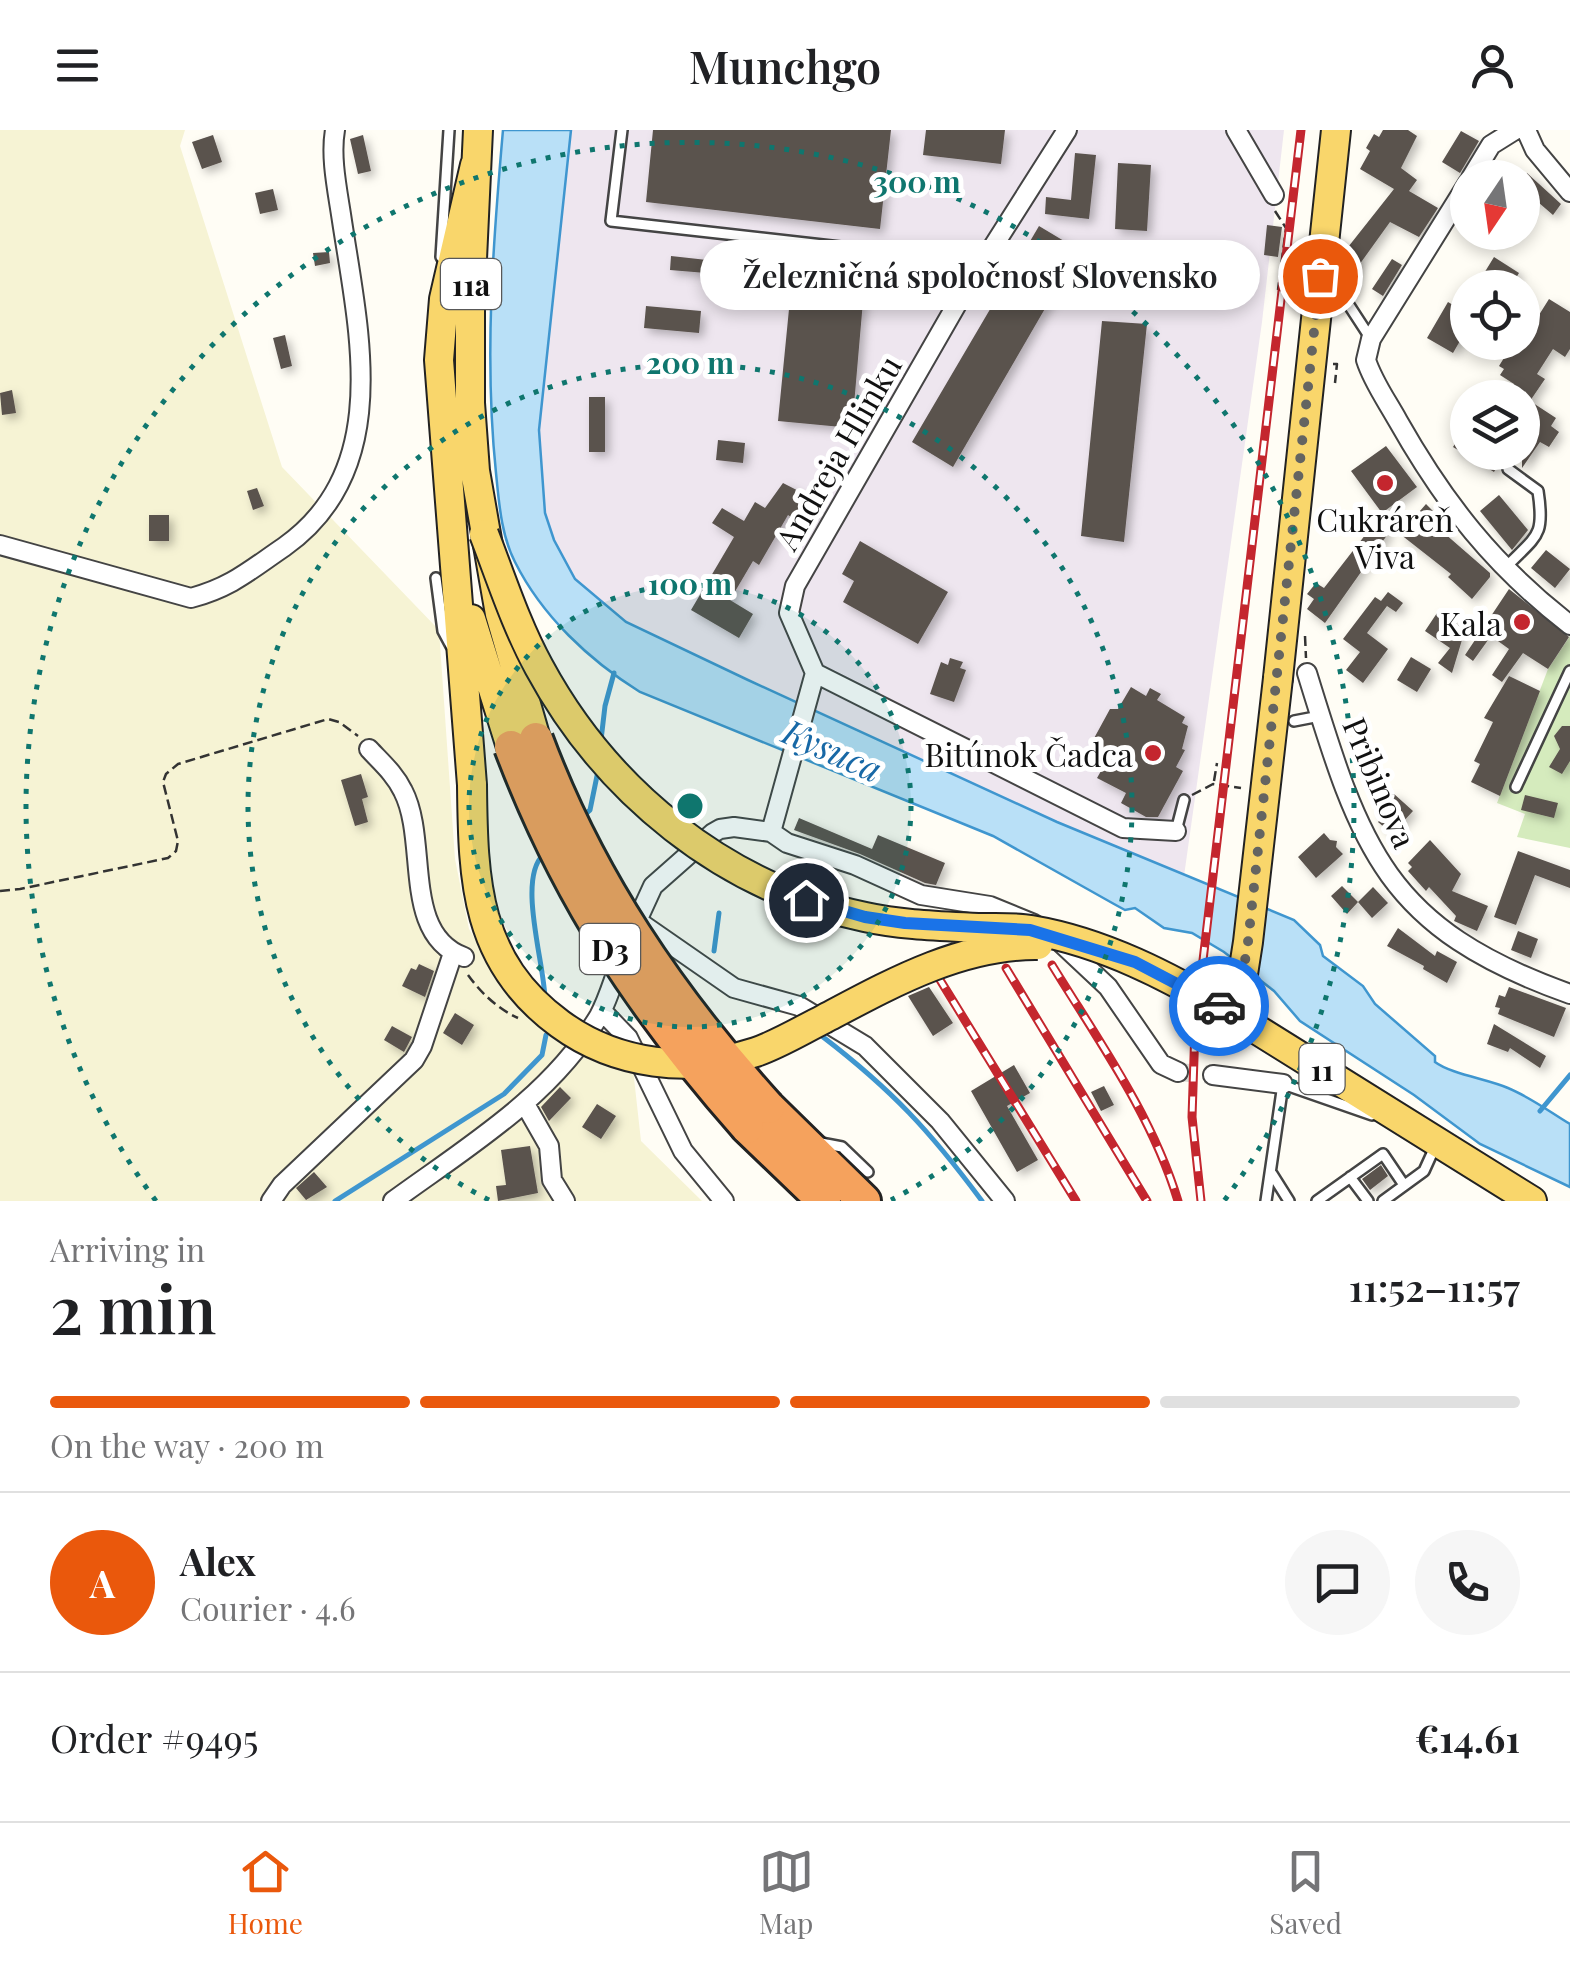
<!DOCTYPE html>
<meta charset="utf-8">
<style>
body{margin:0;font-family:"Playfair Display",serif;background:#f6f6f6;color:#202124;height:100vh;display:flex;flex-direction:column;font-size:38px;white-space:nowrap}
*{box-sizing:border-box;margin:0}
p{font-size:32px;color:#757577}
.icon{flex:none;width:55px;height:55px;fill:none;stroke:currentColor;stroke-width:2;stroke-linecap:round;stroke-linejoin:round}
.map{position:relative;height:1071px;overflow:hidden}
.details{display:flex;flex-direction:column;background:#fff;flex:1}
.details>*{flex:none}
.needle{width:65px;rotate:193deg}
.fabs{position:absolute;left:1450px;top:30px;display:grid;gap:20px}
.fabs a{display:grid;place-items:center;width:90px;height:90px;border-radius:50%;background:#fff;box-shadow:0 5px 15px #0003;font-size:50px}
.pin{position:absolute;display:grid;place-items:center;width:85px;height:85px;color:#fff;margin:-42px;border:5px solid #fff;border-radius:50%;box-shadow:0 2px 10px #0007}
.courier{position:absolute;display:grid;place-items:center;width:100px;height:100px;margin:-50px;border:8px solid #1a73e8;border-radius:50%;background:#fff;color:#222;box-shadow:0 2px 12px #0007}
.bubble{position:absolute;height:70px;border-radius:35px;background:#fff;box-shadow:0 5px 15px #0003;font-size:32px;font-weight:600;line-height:70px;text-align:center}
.summary em{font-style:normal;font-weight:600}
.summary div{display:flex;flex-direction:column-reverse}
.summary{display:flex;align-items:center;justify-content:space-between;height:170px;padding:0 50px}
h1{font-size:65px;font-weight:600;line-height:75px}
.bar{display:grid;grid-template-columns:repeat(4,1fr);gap:15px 10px;align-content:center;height:120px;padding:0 50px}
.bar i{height:12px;border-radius:8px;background:#e0e0e0}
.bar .selected{background:#ea580c}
.bar p{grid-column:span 4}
.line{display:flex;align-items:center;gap:25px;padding:0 50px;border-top:2px solid #e0e0e0}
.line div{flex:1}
.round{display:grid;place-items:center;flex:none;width:105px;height:105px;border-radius:52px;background:#f6f6f6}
header{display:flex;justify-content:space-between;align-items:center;height:130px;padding:0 50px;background:#fff;font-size:45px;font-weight:600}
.tab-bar{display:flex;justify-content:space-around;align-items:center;height:140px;border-top:2px solid #e0e0e0;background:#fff;font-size:28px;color:#757577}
.tab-bar a{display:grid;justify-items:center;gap:5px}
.tab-bar .selected{color:#ea580c}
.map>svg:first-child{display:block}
</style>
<header><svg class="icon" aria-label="menu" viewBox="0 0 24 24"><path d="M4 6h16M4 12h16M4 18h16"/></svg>Munchgo<svg class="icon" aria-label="person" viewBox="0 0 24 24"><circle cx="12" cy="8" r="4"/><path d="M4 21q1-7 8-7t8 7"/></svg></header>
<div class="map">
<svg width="1570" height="1071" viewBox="0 0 1570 1071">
<defs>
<filter id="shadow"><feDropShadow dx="4.5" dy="4.5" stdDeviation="5" flood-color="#0004"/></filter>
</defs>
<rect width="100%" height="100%" fill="#fffdf5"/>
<path fill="#eee6ef" d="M571 0H1284L1262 192 1184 746 1057 692 626 492 575 449 554 410 545 383 539 300Z"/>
<path fill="#f6f3d4" d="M0 0H185L180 16 282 337 439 500 455 729 469 799 505 858 633 939 641 1011 702 1071H0Z"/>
<path fill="#d5ebbd" d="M1570 506V718L1517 707 1525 684 1497 673 1548 539Z"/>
<path fill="#b9e0f7" stroke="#3f96cf" stroke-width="2.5" d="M503 0H571L539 300 545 383 554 410 575 449 626 492 748 550 1057 692 1294 790 1320 815 1323 826 1363 856 1375 874 1435 926V932C1451 944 1487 949 1508 958 1530 967 1550 982 1570 994V1057L1480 1014 1414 965 1300 891 1274 861 1224 822 1192 803 1164 798 1135 778 1125 780 1114 774 993 706 640 562C589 530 542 486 515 432 501 405 499 372 496 343 484 228 493 114 503 0Z"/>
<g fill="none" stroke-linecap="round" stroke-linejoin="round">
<path stroke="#3f96cf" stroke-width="5" d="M601 610 605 576 614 543
M583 686 590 680 598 641
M543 725C517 750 545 835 545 870
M714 821 719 783
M823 907C892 960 930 1001 982 1071
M1540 981 1570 945
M335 1071 504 964 542 925 546 905"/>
</g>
<path fill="#5a524d" filter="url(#shadow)" d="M653 0H891L880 99 646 72Z
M926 0H1005L1001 34 923 25Z
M1383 0H1408L1417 6 1401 38 1417 50 1409 61 1438 78 1419 107 1390 92 1344 156 1338 144 1341 126 1394 59 1360 39 1370 21 1366 18 1374 4 1379 7Z
M1461 1 1479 11 1460 43 1442 32Z
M213 5 222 32 202 39 192 12Z
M363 5 371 41 358 44 350 9Z
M1075 23 1096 25 1089 89 1045 84 1046 67 1071 70Z
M1118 33 1151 35 1147 101 1115 99Z
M1527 43 1561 74 1553 85 1531 66 1522 76V50Z
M273 59 278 80 260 84 255 63Z
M1267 95 1282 97 1278 127 1264 125Z
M1039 96 1079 120 953 337 912 312Z
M329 122 330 133 315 136 313 123Z
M671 126 707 130 706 143 670 140Z
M1494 127 1519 143 1510 158H1475Z
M1392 129 1402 135 1383 166 1372 159Z
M752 138 865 148 852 298 778 291 790 169 749 165Z
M1549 169 1570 182V219L1565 227 1553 219 1537 244 1545 249 1530 271 1556 288 1551 296 1559 302 1549 317 1540 312 1522 338V267L1511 259 1514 254 1500 245 1504 239 1499 236 1507 223 1512 226 1522 212Z
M1448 172 1468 184V197L1453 223 1427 208Z
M646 176 701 181 699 203 644 198Z
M1102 191 1147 194 1124 412 1081 406Z
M285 205 292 236 281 239 273 208Z
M12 260 16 283 2 285 0 263Z
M589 267H605V322H589Z
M1468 294V322H1505L1494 342 1453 317Z
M718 310 745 313 743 333 716 330Z
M1386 316 1417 357 1382 383 1351 341Z
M783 353 820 372 808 392 800 386 797 391 788 385 759 435 753 431 730 470 753 484 739 508 691 480 734 407 712 393 722 378 744 391 755 372 765 378Z
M257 358 264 376 253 380 247 361Z
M1499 365 1528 400 1512 420 1480 381Z
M1426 374 1441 389 1436 396 1490 443V447L1472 469 1448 447 1451 444 1400 404Z
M149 385H169V411H149Z
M1376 391 1390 401 1325 493 1307 479 1314 469 1307 464 1316 453 1324 458Z
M860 411 948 462 918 514 843 472 854 451 842 444Z
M1546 420 1570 439 1555 458 1531 438Z
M1509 459 1569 507 1548 539 1523 523 1502 552 1492 545 1509 519 1491 506 1473 531 1465 525Z
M1388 462 1403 473 1396 482 1387 476 1367 503 1388 519 1363 553 1346 540 1360 522 1343 509 1375 467 1381 471Z
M1439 480 1465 500 1452 543 1438 533 1450 518 1425 501Z
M1411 527 1431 539 1417 562 1397 550Z
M950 528 963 532 960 538 966 540 954 572 930 564 941 532 948 535Z
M1509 546 1540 561 1500 666 1471 652 1480 634 1474 631 1493 592 1484 588Z
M1131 557 1146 566 1150 558 1161 564 1157 570 1185 587 1182 593 1188 596 1182 619 1185 620 1176 637 1183 641 1158 687H1146L1121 673 1126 663 1097 648 1105 634 1086 623 1110 579H1118Z
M1562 596H1570V631L1562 644 1549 637 1560 619 1554 606Z
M361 644 368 667 362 669 368 692 355 696 341 650Z
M1393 663 1413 681 1392 704 1378 692 1382 688 1375 682Z
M1525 665 1558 673 1554 688 1521 680Z
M799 688 872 719 878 705 945 733 936 755 925 753 860 724 794 700Z
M1324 703 1330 710 1337 711 1336 717 1343 724 1316 748 1298 727Z
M1430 710 1461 744 1452 761 1488 776 1477 801 1454 791 1456 786 1429 757 1426 761 1408 741 1412 737 1408 733Z
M1518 721 1570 740V758L1535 745 1516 795 1494 787Z
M1342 756 1358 772 1347 784 1331 766Z
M1373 757 1388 773 1372 788 1358 772Z
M1398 798 1435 826 1437 821 1457 832 1447 853 1423 839 1424 836 1387 816Z
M1518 801 1538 809 1531 828 1511 820Z
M419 834 434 841 425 867 402 856 411 838 416 840Z
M929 857 953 893 933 906 908 866Z
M1509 857 1566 878 1554 907 1498 884 1500 878 1495 877 1499 865 1505 867Z
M455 883 474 895 462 915 443 903Z
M1494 894 1546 926 1540 938 1510 918 1508 922 1487 914Z
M392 896 412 907 404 922 384 910Z
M1014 935 1030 963 1007 976 1038 1030 1017 1042 971 961Z
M1104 956 1114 975 1101 981 1091 962Z
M560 957 571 968 549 991 541 977Z
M597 974 616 986 601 1009 582 997Z
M530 1016 538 1063 498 1071 496 1056 506 1055 501 1020Z
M1381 1035 1388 1046 1370 1060 1362 1049Z
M314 1042 327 1057 306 1070 296 1058Z"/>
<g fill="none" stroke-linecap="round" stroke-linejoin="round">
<path stroke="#dbdad3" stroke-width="18" stroke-dasharray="18 9" stroke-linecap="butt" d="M1178 942 1213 945"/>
<defs>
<path id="service" d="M622 0 611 91 982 133
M441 127 449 0
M1343 166 1371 209
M1506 437C1537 405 1545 407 1538 361L1508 339
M436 448 443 501 451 516
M1294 591 1320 586
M1516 657 1570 541
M1176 701 1184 670
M821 1013 842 1017 868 1042
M1272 1044 1289 1071
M1350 1047 1368 1071
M1266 1071 1283 954 1372 985
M1317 1071 1383 1024 1404 1055
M1383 1071 1424 1041 1434 1019"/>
<path id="minor" d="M1236 0 1274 65
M1526 0 1535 20 1570 62
M1471 48 1491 15 1515 0
M1468 53 1371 209 1366 230C1373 252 1387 271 1398 291 1445 374 1494 436 1570 495
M0 415 191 468C232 457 250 440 284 417 393 340 359 203 342 91 338 63 330 28 335 0
M815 543 1123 698 1176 701
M1307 543C1361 719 1385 798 1570 864
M369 619C381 632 395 644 403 661 429 711 401 804 464 827
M771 702 815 543 789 483 795 456 961 167 1067 0
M636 790 734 858 799 876 865 916 940 991 1005 1071
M631 804 653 756 713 703 720 699 734 697 771 702 787 713 855 735 921 765 990 776 1034 794
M1060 812 1108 857 1161 934 1178 942
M602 881 628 908 683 1021 724 1071
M1213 945 1283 954
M525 974 549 1016 552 1050 565 1071
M271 1071 282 1055 414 930 422 916 453 823
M393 1071C467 1017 551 967 599 886 609 868 614 847 622 828"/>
<path id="primary" d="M478 0 470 172V273L475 341 500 484 536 609
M471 489 511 617
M1278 548 1336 0
M472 655 439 230 444 169 475 35
M1232 884 1532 1071"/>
<path id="motorway" d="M768 977 864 1071
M747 997 824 1071"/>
</defs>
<use href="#service" stroke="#444" stroke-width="14"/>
<use href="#minor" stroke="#444" stroke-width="22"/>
<use href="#primary" stroke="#222" stroke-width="32"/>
<use href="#motorway" stroke="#222" stroke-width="38"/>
<path stroke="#333" stroke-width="2.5" stroke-dasharray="10 5" stroke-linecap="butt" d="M1275 81 1286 98 1278 160
M1280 147 1297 150
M1333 234H1337L1335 253
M1305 506 1306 528
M1214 651 1217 633
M1192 665 1213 654 1241 658
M0 761 20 759 168 728 176 721 178 711 163 652 166 644 178 634 328 589 339 592 358 606
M468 845C481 863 498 879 518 888"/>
<use href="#service" stroke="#fff" stroke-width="9"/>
<use href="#minor" stroke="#fff" stroke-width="18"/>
<use href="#primary" stroke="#f9d66b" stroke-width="28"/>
<use href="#motorway" stroke="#f5a25d" stroke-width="32"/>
<defs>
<path id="rail" d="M1052 835C1098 910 1152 985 1178 1071
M1006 838 1147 1071
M937 845 1076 1071
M1201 1071 1192 987 1195 898 1301 0"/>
</defs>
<use href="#rail" stroke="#c4262e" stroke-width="9"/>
<use href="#rail" stroke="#fff" stroke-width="5" stroke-dasharray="15" stroke-linecap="butt"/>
<defs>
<path id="primary-bridge" d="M484 404C501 448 516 495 539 537 606 661 724 758 865 787 901 795 940 796 978 798 995 798 1014 797 1031 800 1103 812 1170 847 1232 884L1240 863 1248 812 1278 548
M472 655C473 751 475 832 560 894 616 935 690 944 756 922 779 914 802 900 824 889 890 854 961 814 1038 815"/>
<path id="motorway-bridge" d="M536 609C588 749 669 867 768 977
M511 617C567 766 643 879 747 997"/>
</defs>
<use href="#primary-bridge" stroke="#222" stroke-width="32" stroke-linecap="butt"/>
<use href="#motorway-bridge" stroke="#222" stroke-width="38" stroke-linecap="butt"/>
<use href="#primary-bridge" stroke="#f9d66b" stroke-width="28"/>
<use href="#motorway-bridge" stroke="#f5a25d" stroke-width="32"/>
</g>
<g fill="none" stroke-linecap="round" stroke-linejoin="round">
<path stroke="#646461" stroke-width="10" stroke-dasharray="0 18" d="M1219 876 1232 884 1240 862 1248 812 1320 146"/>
<path stroke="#1a73e8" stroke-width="12" d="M806 770 865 787 905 793 1030 800 1135 832 1219 876"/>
</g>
<circle cx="690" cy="676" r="221" fill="#0f766e" fill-opacity=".12"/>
<g fill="none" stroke="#0f766e" stroke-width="5" stroke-dasharray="5 10">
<circle cx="690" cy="676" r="221"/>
<path d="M489 1070A442 442 0 1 1 891 1070"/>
<path d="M156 1071A664 664 0 1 1 1224 1071"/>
</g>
<g fill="#c4262e" stroke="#fff" stroke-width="4">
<circle cx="1385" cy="353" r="10"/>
<circle cx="1522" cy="492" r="10"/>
<circle cx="1153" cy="623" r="10"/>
</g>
<g text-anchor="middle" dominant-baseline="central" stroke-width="10" stroke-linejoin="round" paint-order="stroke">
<g fill="#fff" stroke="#585858" stroke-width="2.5">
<rect x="441" y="129" width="60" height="50" rx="8"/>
<rect x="580" y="794" width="60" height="50" rx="8"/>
<rect x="1299.5" y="914" width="45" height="50" rx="8"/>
</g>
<g font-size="30" font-weight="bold" fill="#111">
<text x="471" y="154">11a</text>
<text x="610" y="819">D3</text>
<text x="1322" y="939">11</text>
</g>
<g font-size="32" fill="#111" stroke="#fff">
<text transform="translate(837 322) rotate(-60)">Andreja Hlinku</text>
<text transform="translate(1381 652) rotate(67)">Pribinova</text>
</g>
<g font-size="32" fill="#111" stroke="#fff" text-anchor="end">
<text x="1385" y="388" text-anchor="middle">Cukráreň<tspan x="1385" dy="37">Viva</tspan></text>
<text x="1502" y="492">Kala</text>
<text x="1133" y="623">Bitúnok Čadca</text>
</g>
<g font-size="35" font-style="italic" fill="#1768a6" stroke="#fff">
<text transform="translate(833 619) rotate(24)">Kysuca</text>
</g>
</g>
<circle cx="690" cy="676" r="15" fill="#0f766e" stroke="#fff" stroke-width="5"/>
<g font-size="30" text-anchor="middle" font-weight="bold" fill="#0f766e" stroke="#fff" stroke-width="10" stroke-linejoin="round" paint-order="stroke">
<text x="917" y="63">300 m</text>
<text x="690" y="244">200 m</text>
<text x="690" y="465">100 m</text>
</g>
</svg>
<div class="fabs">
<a><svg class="needle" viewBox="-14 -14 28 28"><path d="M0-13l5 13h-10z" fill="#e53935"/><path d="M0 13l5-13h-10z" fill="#757577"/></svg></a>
<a><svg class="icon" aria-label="locate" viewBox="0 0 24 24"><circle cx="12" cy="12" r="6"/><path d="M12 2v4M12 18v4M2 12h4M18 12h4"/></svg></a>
<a><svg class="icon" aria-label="layers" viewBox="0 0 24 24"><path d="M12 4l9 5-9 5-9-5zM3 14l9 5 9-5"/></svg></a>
</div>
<div class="pin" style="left:1320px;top:146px;background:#ea580c"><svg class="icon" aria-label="bag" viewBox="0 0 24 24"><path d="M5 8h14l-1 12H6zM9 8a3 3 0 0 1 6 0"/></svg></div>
<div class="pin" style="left:806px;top:770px;background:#1f2937"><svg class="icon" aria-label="home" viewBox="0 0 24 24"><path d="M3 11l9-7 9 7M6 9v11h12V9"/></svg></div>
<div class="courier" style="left:1219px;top:876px"><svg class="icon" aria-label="car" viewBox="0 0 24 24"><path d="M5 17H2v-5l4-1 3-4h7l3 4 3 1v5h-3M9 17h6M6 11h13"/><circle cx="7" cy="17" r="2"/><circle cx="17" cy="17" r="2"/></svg></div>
<div class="bubble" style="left:700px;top:110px;width:560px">Železničná spoločnosť Slovensko</div>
</div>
<section class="details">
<div class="summary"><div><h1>2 min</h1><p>Arriving in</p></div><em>11:52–11:57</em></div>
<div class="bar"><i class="selected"></i><i class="selected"></i><i class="selected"></i><i></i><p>On the way · 200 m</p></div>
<div class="line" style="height:180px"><b class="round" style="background:#ea580c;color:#fff">A</b><div><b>Alex</b><p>Courier · 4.6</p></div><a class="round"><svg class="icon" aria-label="chat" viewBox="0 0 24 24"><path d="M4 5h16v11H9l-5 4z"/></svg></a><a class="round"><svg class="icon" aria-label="phone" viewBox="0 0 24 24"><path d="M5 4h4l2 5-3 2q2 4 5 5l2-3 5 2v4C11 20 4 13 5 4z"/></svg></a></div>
<div class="line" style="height:130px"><div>Order #9495</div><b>€14.61</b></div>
</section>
<nav class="tab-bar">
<a class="selected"><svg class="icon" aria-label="home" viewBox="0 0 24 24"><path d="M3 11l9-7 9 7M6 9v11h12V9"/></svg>Home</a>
<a><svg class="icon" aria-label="map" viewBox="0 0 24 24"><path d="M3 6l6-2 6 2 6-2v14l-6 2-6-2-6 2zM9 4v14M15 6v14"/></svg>Map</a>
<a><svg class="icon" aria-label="saved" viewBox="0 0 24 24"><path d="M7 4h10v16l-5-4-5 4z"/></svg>Saved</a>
</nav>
